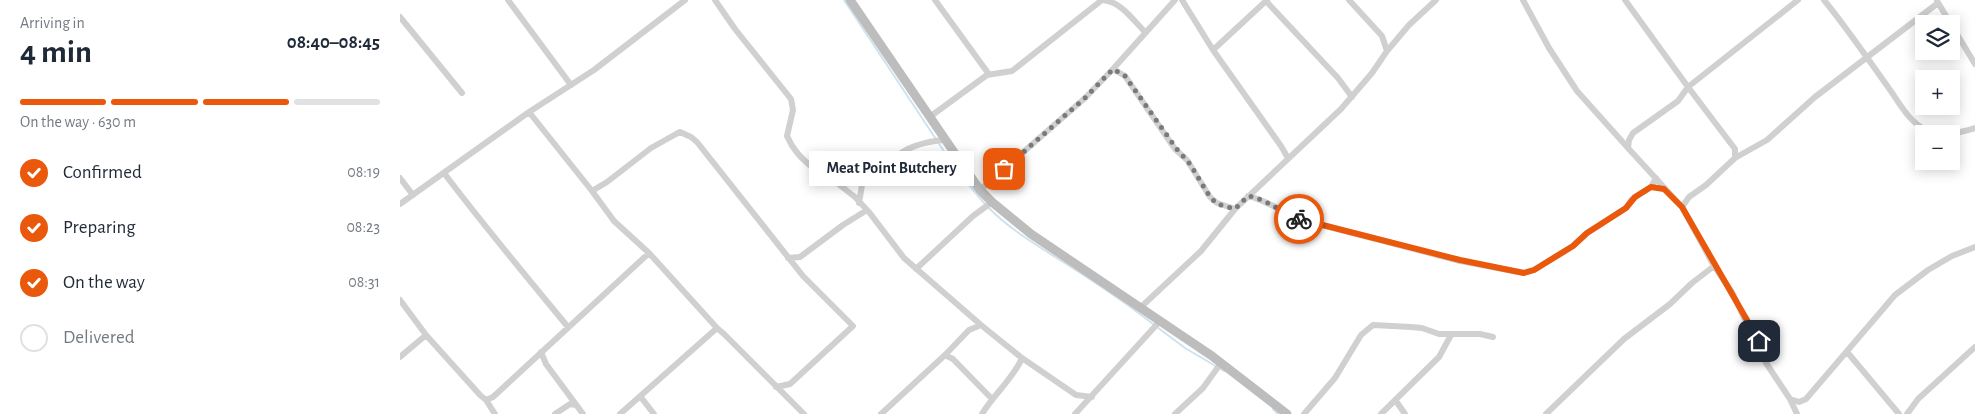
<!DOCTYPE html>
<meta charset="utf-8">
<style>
body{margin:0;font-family:"Alegreya Sans",sans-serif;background:#f6f6f7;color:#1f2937;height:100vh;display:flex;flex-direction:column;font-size:19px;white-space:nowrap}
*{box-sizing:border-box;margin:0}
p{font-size:16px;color:#747a83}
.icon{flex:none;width:28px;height:28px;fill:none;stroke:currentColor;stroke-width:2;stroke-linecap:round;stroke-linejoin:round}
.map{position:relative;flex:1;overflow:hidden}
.side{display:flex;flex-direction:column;background:#fff;width:400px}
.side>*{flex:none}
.fabs{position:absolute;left:1515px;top:15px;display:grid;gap:10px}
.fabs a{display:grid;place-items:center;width:45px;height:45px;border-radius:0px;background:#fff;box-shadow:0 2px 12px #0003;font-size:25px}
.pin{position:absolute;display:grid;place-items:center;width:42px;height:42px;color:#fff;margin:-21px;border-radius:10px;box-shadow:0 2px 8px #0006}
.courier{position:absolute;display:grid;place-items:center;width:50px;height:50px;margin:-25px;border:4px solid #ea580c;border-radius:50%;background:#fff;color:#222;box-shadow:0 1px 6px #0007}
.bubble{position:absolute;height:35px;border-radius:0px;background:#fff;box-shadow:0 2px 12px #0003;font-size:16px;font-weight:700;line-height:35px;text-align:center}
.summary em{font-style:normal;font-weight:700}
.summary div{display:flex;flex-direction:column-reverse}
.summary{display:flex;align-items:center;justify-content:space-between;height:85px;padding:0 20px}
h1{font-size:32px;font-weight:700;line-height:38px}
.bar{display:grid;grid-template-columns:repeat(4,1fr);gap:8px 5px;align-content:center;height:60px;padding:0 20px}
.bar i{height:6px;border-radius:4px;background:#e0e1e3}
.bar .current{background:#ea580c}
.bar p{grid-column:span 4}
ol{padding:0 20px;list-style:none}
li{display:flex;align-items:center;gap:15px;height:55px}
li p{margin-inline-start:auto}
li .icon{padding:5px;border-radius:50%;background:#ea580c;color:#fff;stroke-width:4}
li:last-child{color:#747a83}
li i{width:28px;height:28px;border:2px solid #e0e1e3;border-radius:50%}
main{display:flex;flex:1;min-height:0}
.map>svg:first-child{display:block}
</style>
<main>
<section class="side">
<div class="summary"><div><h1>4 min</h1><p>Arriving in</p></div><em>08:40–08:45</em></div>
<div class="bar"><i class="current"></i><i class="current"></i><i class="current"></i><i></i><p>On the way · 630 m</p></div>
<ol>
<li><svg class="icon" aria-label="check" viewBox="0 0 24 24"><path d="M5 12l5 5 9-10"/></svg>Confirmed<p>08:19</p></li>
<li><svg class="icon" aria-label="check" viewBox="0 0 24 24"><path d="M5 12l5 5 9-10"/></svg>Preparing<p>08:23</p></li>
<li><svg class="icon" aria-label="check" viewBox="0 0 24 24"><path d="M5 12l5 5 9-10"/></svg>On the way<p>08:31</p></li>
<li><i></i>Delivered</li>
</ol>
</section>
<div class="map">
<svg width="1575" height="414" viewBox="0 0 1575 414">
<rect width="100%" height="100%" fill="#fff"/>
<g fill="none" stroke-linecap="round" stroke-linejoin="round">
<path stroke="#cfe2ee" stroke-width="2" d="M444 0 557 171 585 204
M588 207C607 227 632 242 655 257 689 278 722 300 753 324
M757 327 785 348 824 371
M873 409 878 414"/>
<path stroke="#d0d0d0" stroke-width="6" d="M108 0 171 85
M315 0 335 29 391 99 393 110 387 136C393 150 401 158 413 168 456 204 472 168 508 149 518 144 535 140 546 140
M535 0 588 73
M782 0 813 50 881 146 888 158
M949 0 982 36 987 51
M1123 0 1149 48 1177 91 1228 148
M1225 0 1288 87 1278 101 1233 133 1229 140 1228 148 1282 207 1314 266 1332 292 1344 318 1354 332 1366 363 1390 399 1399 402 1406 399 1495 295 1528 270 1552 256 1575 247
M1424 0C1447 28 1467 58 1488 87 1499 102 1508 121 1526 130 1542 137 1559 133 1575 128
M866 1 938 78 952 97
M1537 1 1575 64
M0 17 62 93
M813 50 867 0
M713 69 725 76 775 149 787 160 810 197 817 203 835 209
M129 112 192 191 214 221 249 253 317 328 324 334 404 414
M531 116 587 75 612 71 702 0C721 1 733 20 745 32
M1335 158V149L1288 87 1398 0
M44 173C84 226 126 276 168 327
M0 178 13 195
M437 183 455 197 467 210
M580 190 685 98 713 69 775 0
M192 191 207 182 251 148 276 134 280 132 291 137 297 142 403 276 453 326 390 384 376 387
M848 196C868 200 883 214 903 220L1060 261 1124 273 1134 270 1173 246 1187 233 1226 208 1231 200 1251 187 1256 178
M459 203 463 179
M0 204 129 112 194 70 285 0
M1282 207 1289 197 1306 185 1335 158 1367 140 1415 97 1538 3
M388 258 400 257 443 225 467 210 469 212 504 258 581 325 622 358 676 395 692 397
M516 269 573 216 592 202
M0 300 26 335 80 395 86 400 95 414
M741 307 801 251 835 209 941 109 972 73 987 51 1009 25 1036 0
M141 352 146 364 183 414
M1448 353 1499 414
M545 355 553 359 592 399
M0 357 26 335
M240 396 254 414
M1390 399 1397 414
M86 400 93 397 249 253
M996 401 1005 414
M155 414 170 404 176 405
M220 414 317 328
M481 414 545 355 569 330 581 325
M582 414C594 394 613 379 622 358
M675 414 760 321
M775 414 803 388 821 363
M904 414 935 378 961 335 973 325 1011 327 1022 328 1039 334H1080L1093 337
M981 414 1039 357 1051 335
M1146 414 1224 339 1270 304 1292 283 1314 266
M1507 414 1518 399 1575 347"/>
<path stroke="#bdbdbd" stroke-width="9" d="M450 0 562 164 580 190 592 202 631 234 812 356 887 414"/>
</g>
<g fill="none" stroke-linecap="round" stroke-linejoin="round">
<path stroke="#7a7a7a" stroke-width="5" stroke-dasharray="0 9" d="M604 169 685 98 713 69 725 76 776 148 790 164 810 197 817 204 835 209 848 196C867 199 881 213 899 219"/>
<path stroke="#ea580c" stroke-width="6" d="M899 219 1060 260 1124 273 1134 270 1173 246 1187 233 1226 208 1235 197 1251 187 1264 189 1282 207 1359 341"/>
</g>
</svg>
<div class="fabs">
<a><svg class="icon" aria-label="layers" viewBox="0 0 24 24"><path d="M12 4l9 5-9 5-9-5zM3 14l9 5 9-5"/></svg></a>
<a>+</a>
<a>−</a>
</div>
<div class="pin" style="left:604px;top:169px;background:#ea580c"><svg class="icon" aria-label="bag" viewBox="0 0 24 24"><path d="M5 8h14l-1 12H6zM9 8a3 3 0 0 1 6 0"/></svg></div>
<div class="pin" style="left:1359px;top:341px;background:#1f2937"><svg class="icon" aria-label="home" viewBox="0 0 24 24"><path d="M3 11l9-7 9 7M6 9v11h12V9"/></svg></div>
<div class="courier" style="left:899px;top:219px"><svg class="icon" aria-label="bike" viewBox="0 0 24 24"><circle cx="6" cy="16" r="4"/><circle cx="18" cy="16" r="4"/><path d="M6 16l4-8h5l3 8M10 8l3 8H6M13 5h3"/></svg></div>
<div class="bubble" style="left:409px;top:151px;width:165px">Meat Point Butchery</div>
</div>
</main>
